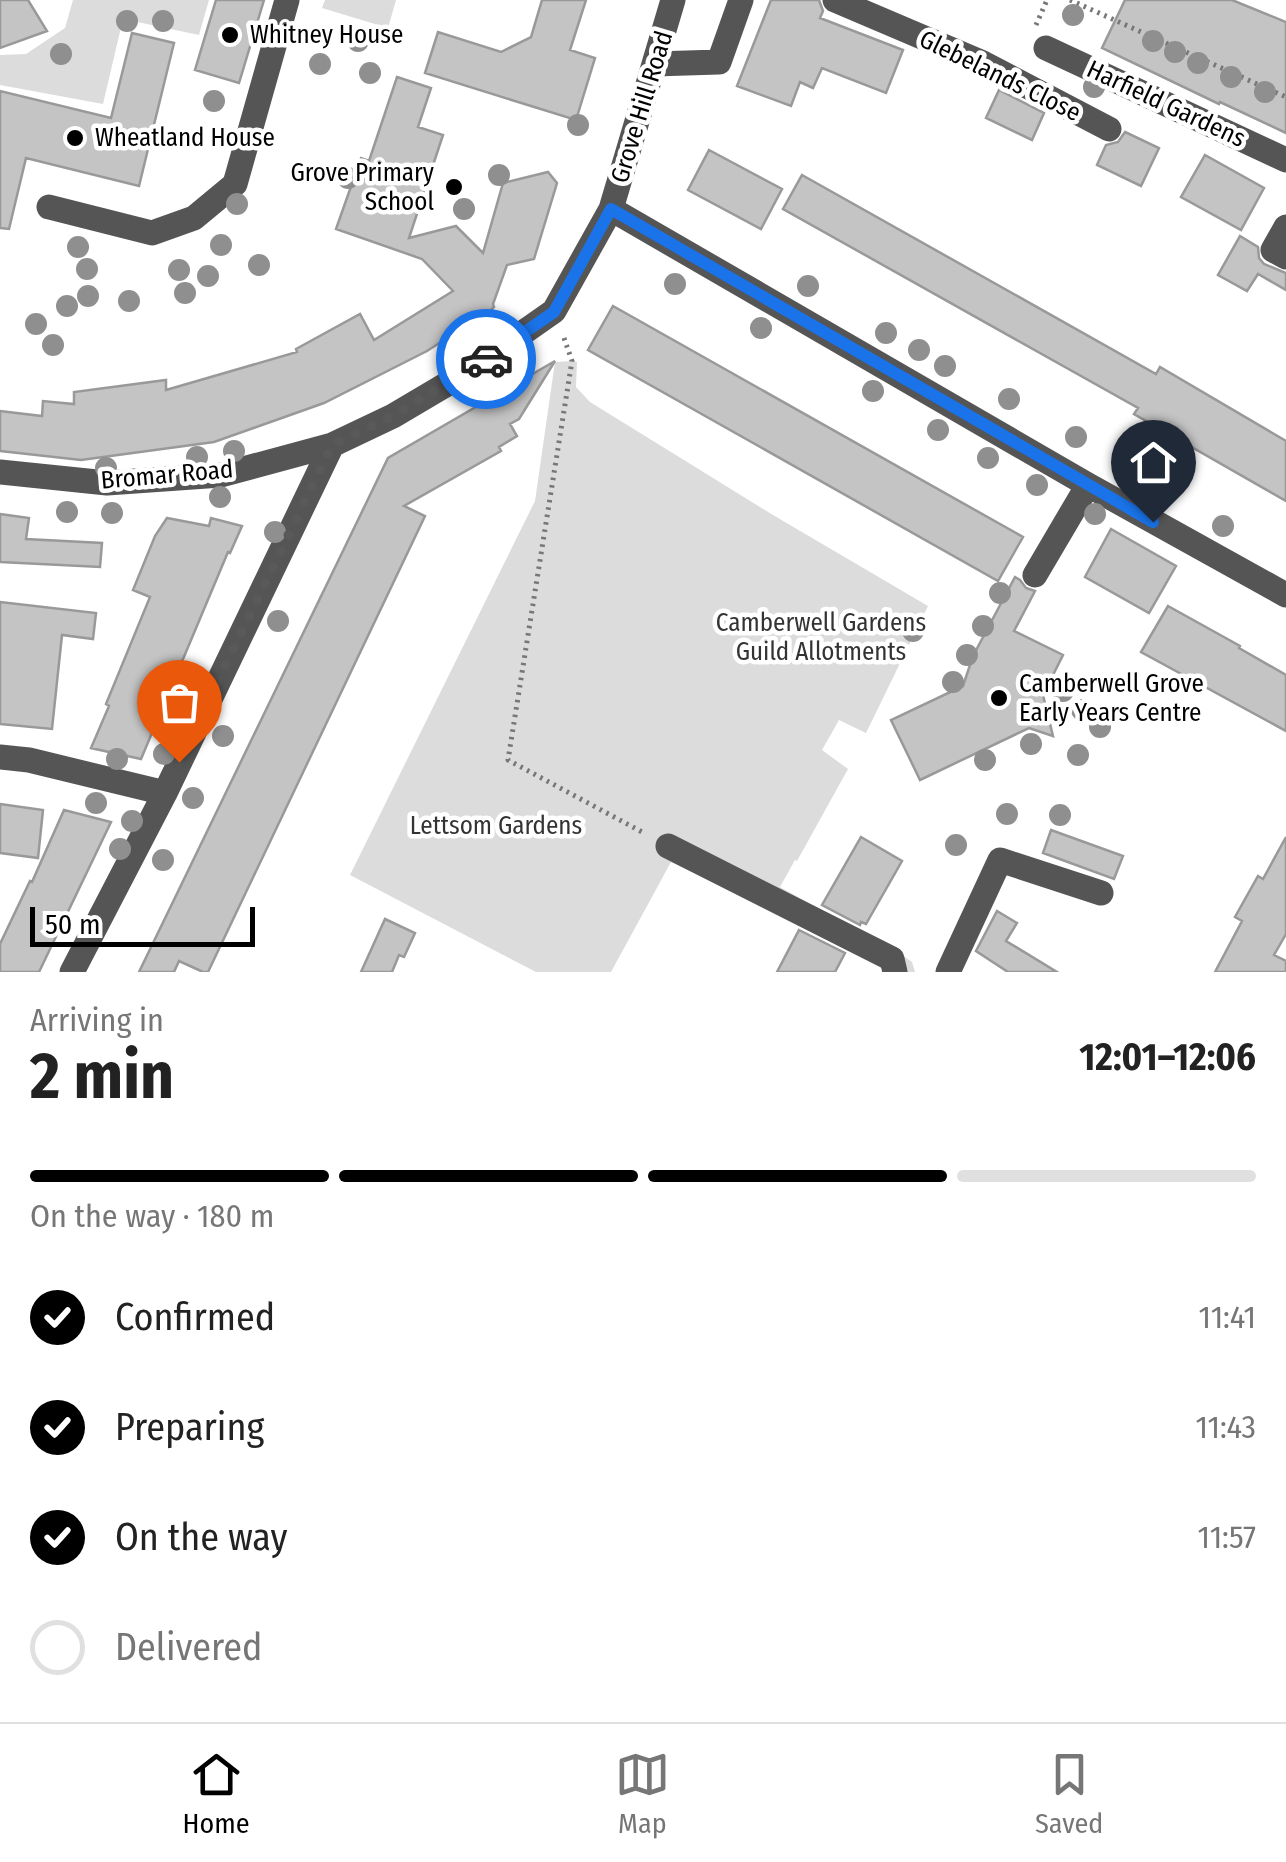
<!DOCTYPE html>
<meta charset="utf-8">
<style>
body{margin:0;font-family:"Fira Sans Condensed",sans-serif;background:#f2f2f2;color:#222;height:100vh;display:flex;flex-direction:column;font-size:38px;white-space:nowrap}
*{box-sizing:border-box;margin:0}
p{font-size:32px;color:#767676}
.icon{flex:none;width:55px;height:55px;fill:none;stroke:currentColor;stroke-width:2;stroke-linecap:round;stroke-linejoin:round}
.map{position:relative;height:972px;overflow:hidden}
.drawer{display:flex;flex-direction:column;background:#fff;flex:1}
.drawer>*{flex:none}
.scale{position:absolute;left:30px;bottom:25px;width:225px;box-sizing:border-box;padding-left:10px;border:5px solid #000;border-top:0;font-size:28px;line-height:35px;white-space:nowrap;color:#000;-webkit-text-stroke:8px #fff;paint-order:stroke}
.pin{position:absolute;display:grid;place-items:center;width:85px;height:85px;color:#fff;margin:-102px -42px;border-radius:50% 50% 50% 0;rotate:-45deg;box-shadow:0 0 10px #0007}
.pin .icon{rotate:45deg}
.courier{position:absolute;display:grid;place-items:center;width:100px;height:100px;margin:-50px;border:8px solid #1a73e8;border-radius:50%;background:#fff;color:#222;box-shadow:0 2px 12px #0007}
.head em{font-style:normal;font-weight:700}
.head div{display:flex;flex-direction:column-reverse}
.head{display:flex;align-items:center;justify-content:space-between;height:170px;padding:0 30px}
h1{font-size:65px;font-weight:700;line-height:75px}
.bar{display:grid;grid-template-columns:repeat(4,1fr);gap:15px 10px;align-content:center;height:120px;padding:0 30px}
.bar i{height:12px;border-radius:8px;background:#e0e0e0}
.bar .active{background:#000}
.bar p{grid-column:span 4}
ol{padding:0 30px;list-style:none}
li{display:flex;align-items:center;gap:30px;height:110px}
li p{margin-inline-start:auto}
li .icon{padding:10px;border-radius:50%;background:#000;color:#fff;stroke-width:4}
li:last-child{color:#767676}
li i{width:55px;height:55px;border:5px solid #e0e0e0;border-radius:50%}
.menu{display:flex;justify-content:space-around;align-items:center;height:140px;border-top:2px solid #e0e0e0;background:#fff;font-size:28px;color:#767676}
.menu a{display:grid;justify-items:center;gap:5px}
.menu .active{color:#000}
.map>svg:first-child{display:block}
</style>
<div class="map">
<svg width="1286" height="972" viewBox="0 0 1286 972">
<rect width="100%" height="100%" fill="#fff"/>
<path fill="#dcdcdc" d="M73 0H209L199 35 123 19 103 104 0 85V55L26 54 65 28Z
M325 0H396L388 28 322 8Z
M572 361 577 362 576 387 590 402 773 515 928 606 866 733 839 720 822 750 848 769 797 861 795 860 780 887 899 953 912 962 915 972H884L874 958 671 862 611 972H536L350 875 535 501 555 362Z"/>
<path fill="#c4c4c4" stroke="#999" stroke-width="2.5" d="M0 0H28L47 31 0 48Z
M216 0H264L239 83 195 70Z
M542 0H586L570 50 595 58 576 120 425 73 438 32 501 52 531 37Z
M771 0H819L823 11 820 18 903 50 886 93 822 68 813 88 800 82 791 106 737 86Z
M1125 0H1232L1286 22V133L1220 102 1219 104 1102 48Z
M132 33 174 43 139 186 26 158 9 229 0 228V91L111 118Z
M397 77 431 88 418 127 443 135 409 238 456 226 483 253 503 183 548 172 557 183 534 259 507 265 493 304 494 307 491 310 488 318 483 315 427 351 324 403 214 442 81 460 0 451V411L42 416 43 401 74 404V392L166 380V390L297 352 296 349 360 314 374 340 453 291 422 259 336 229 361 158 369 161Z
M999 90 1044 113 1032 140 986 118Z
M1125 132 1159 148 1141 186 1097 165 1106 145 1118 142Z
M709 150 782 189 761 229 688 190Z
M1205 155 1264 188 1241 230 1181 197Z
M802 175 1156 374 1160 367 1286 441V501L1134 414 1138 408 783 209Z
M1240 236 1258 247 1259 258 1264 264 1286 273V290L1258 274 1247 291 1218 275Z
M613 306 1023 537 998 581 588 350Z
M555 361 519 419 510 424 517 436 499 447 501 451 404 506 425 516 208 972H203L179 961 174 972H139L388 458Z
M0 514 29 518 26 539 102 543 100 567 0 562Z
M167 518 209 526 211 518 242 526 230 553 228 552 141 759 91 748 109 706 106 704 150 597 133 590 155 536Z
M1111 529 1176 566 1149 613 1085 577Z
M1015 577 1020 580 1026 588 1035 591 1014 631 1063 655 1043 695 1053 736 1029 728 920 780 891 720 963 686 973 656Z
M0 602 96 613 93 639 62 635 52 729 0 724Z
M1168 606 1240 646 1239 648 1286 675V731L1141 652Z
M0 804 43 810 38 858 0 853Z
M64 810 111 822 39 972H0V944L30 881 32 882Z
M1051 830 1123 856 1114 879 1043 853Z
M861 837 902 861 866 924 861 922 860 925 822 905Z
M1286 837V934L1274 955 1286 961V972H1215L1242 921 1235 917 1258 876 1263 879Z
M997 911 1017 923 1006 941 1057 972H1008L976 951Z
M385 919 415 933 404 957 399 955 392 972H361Z
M799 930 845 953 835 972H777Z"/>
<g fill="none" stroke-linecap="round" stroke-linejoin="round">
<path stroke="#777" stroke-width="5" stroke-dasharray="2.5 5" stroke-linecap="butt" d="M1070 0 1286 97
M1036 25 1047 0
M564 338 572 361 508 760 644 833"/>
<path stroke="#555" stroke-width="25" d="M835 0 983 63 1109 129
M1046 48 1286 160
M654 64 719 62 741 0
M49 207 152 233 194 218 235 184 287 0
M611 209 1088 485 1286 595
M1286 227 1273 250 1286 257
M0 472 107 483 221 475 332 445
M1035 575 1088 485
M0 757 29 760 165 793
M668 846 892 959 895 972
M72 972 165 793 332 445 393 416 464 374 554 311 611 209 673 0
M948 972 1000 860 1101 893"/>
</g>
<g fill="#8f8f8f">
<circle cx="1073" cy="15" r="11"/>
<circle cx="127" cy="21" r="11"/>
<circle cx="163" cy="21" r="11"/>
<circle cx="358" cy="41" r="11"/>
<circle cx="1153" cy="41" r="11"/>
<circle cx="1175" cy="52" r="11"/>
<circle cx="61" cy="54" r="11"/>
<circle cx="1198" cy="63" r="11"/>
<circle cx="320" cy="64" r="11"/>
<circle cx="370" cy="73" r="11"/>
<circle cx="1231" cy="77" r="11"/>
<circle cx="1094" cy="87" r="11"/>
<circle cx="1265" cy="92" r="11"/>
<circle cx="214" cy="101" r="11"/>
<circle cx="578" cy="125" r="11"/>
<circle cx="499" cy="175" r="11"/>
<circle cx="348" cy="178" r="11"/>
<circle cx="237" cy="204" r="11"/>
<circle cx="464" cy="209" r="11"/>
<circle cx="221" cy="245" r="11"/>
<circle cx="78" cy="247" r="11"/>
<circle cx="259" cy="265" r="11"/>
<circle cx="87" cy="269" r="11"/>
<circle cx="179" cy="270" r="11"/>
<circle cx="208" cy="276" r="11"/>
<circle cx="675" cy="284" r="11"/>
<circle cx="808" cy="286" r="11"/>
<circle cx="185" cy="293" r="11"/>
<circle cx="88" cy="296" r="11"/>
<circle cx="129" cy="301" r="11"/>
<circle cx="67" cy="306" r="11"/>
<circle cx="36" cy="324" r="11"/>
<circle cx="761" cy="328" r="11"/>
<circle cx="886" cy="333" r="11"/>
<circle cx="53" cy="345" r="11"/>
<circle cx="919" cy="350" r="11"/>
<circle cx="945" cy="366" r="11"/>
<circle cx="507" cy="377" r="11"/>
<circle cx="873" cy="391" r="11"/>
<circle cx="1009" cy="399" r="11"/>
<circle cx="938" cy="430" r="11"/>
<circle cx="1076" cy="437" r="11"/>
<circle cx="234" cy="451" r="11"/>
<circle cx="197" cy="457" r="11"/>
<circle cx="988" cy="458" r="11"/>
<circle cx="106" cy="468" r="11"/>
<circle cx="1037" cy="485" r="11"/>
<circle cx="1156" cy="488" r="11"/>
<circle cx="220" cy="497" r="11"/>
<circle cx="67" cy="512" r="11"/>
<circle cx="112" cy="513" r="11"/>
<circle cx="1095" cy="514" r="11"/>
<circle cx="1223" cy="526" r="11"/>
<circle cx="275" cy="532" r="11"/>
<circle cx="1000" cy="593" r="11"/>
<circle cx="278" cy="621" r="11"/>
<circle cx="983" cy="626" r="11"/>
<circle cx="913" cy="631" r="11"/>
<circle cx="967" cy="655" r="11"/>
<circle cx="953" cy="682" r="11"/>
<circle cx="1063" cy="691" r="11"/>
<circle cx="1082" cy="710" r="11"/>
<circle cx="188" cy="715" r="11"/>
<circle cx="1100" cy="727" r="11"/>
<circle cx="223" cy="736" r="11"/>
<circle cx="1031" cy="744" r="11"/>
<circle cx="164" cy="754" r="11"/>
<circle cx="1078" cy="755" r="11"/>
<circle cx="117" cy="759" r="11"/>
<circle cx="985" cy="760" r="11"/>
<circle cx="193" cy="798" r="11"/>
<circle cx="96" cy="803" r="11"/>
<circle cx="1007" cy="814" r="11"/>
<circle cx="1060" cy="815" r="11"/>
<circle cx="132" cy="821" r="11"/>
<circle cx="956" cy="845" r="11"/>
<circle cx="120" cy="849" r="11"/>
<circle cx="163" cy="860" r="11"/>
</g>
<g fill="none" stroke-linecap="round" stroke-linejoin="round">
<path stroke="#595959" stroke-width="10" stroke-dasharray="0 18" d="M179 762 332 445 393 416 486 359"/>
<path stroke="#1a73e8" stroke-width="12" d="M486 359 554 312 611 209 1153 522"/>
</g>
<g fill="#000" stroke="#fff" stroke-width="4">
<circle cx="230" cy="35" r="10"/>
<circle cx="75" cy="138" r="10"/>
<circle cx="454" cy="187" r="10"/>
<circle cx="999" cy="698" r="10"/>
</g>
<g text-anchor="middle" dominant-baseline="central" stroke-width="9" stroke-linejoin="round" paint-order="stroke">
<g font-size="25" fill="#000" stroke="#fff" text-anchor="start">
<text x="250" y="35">Whitney House</text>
<text x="95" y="138">Wheatland House</text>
<text x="434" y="173" text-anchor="end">Grove Primary<tspan x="434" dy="29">School</tspan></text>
<text x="1019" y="684">Camberwell Grove<tspan x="1019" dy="29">Early Years Centre</tspan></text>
</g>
<g font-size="25" fill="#000" stroke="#fff">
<text transform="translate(1000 76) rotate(26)">Glebelands Close</text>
<text transform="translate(1166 104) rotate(25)">Harfield Gardens</text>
<text transform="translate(642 107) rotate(-73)">Grove Hill Road</text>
<text transform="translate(167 475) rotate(-5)">Bromar Road</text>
</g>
<g font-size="25" fill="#333" stroke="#fff">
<text x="821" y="623">Camberwell Gardens<tspan x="821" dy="29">Guild Allotments</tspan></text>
<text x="496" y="826">Lettsom Gardens</text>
</g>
</g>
</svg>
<div class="scale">50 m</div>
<div class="pin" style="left:179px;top:762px;background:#ea580c"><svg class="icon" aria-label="bag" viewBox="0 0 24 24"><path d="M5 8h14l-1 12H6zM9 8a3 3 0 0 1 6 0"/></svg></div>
<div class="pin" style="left:1153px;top:522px;background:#1f2937"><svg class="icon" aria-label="home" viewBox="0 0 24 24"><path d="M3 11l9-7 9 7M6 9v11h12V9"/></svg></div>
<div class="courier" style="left:486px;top:359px"><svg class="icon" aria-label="car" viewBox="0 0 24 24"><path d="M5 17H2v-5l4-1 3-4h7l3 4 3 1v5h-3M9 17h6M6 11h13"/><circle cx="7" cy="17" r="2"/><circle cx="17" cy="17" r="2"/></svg></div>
</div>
<section class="drawer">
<div class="head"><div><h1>2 min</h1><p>Arriving in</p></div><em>12:01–12:06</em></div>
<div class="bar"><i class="active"></i><i class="active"></i><i class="active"></i><i></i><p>On the way · 180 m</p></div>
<ol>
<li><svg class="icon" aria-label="check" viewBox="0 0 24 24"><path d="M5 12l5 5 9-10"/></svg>Confirmed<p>11:41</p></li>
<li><svg class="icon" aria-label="check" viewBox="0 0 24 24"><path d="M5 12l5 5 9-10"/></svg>Preparing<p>11:43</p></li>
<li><svg class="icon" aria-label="check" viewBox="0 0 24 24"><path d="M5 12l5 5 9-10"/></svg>On the way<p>11:57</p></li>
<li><i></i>Delivered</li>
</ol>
</section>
<nav class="menu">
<a class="active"><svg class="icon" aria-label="home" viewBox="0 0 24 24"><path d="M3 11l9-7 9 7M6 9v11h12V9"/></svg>Home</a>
<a><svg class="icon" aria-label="map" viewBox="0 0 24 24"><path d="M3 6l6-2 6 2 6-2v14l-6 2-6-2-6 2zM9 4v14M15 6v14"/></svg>Map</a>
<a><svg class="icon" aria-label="saved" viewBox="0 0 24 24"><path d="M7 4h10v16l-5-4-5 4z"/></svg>Saved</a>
</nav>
